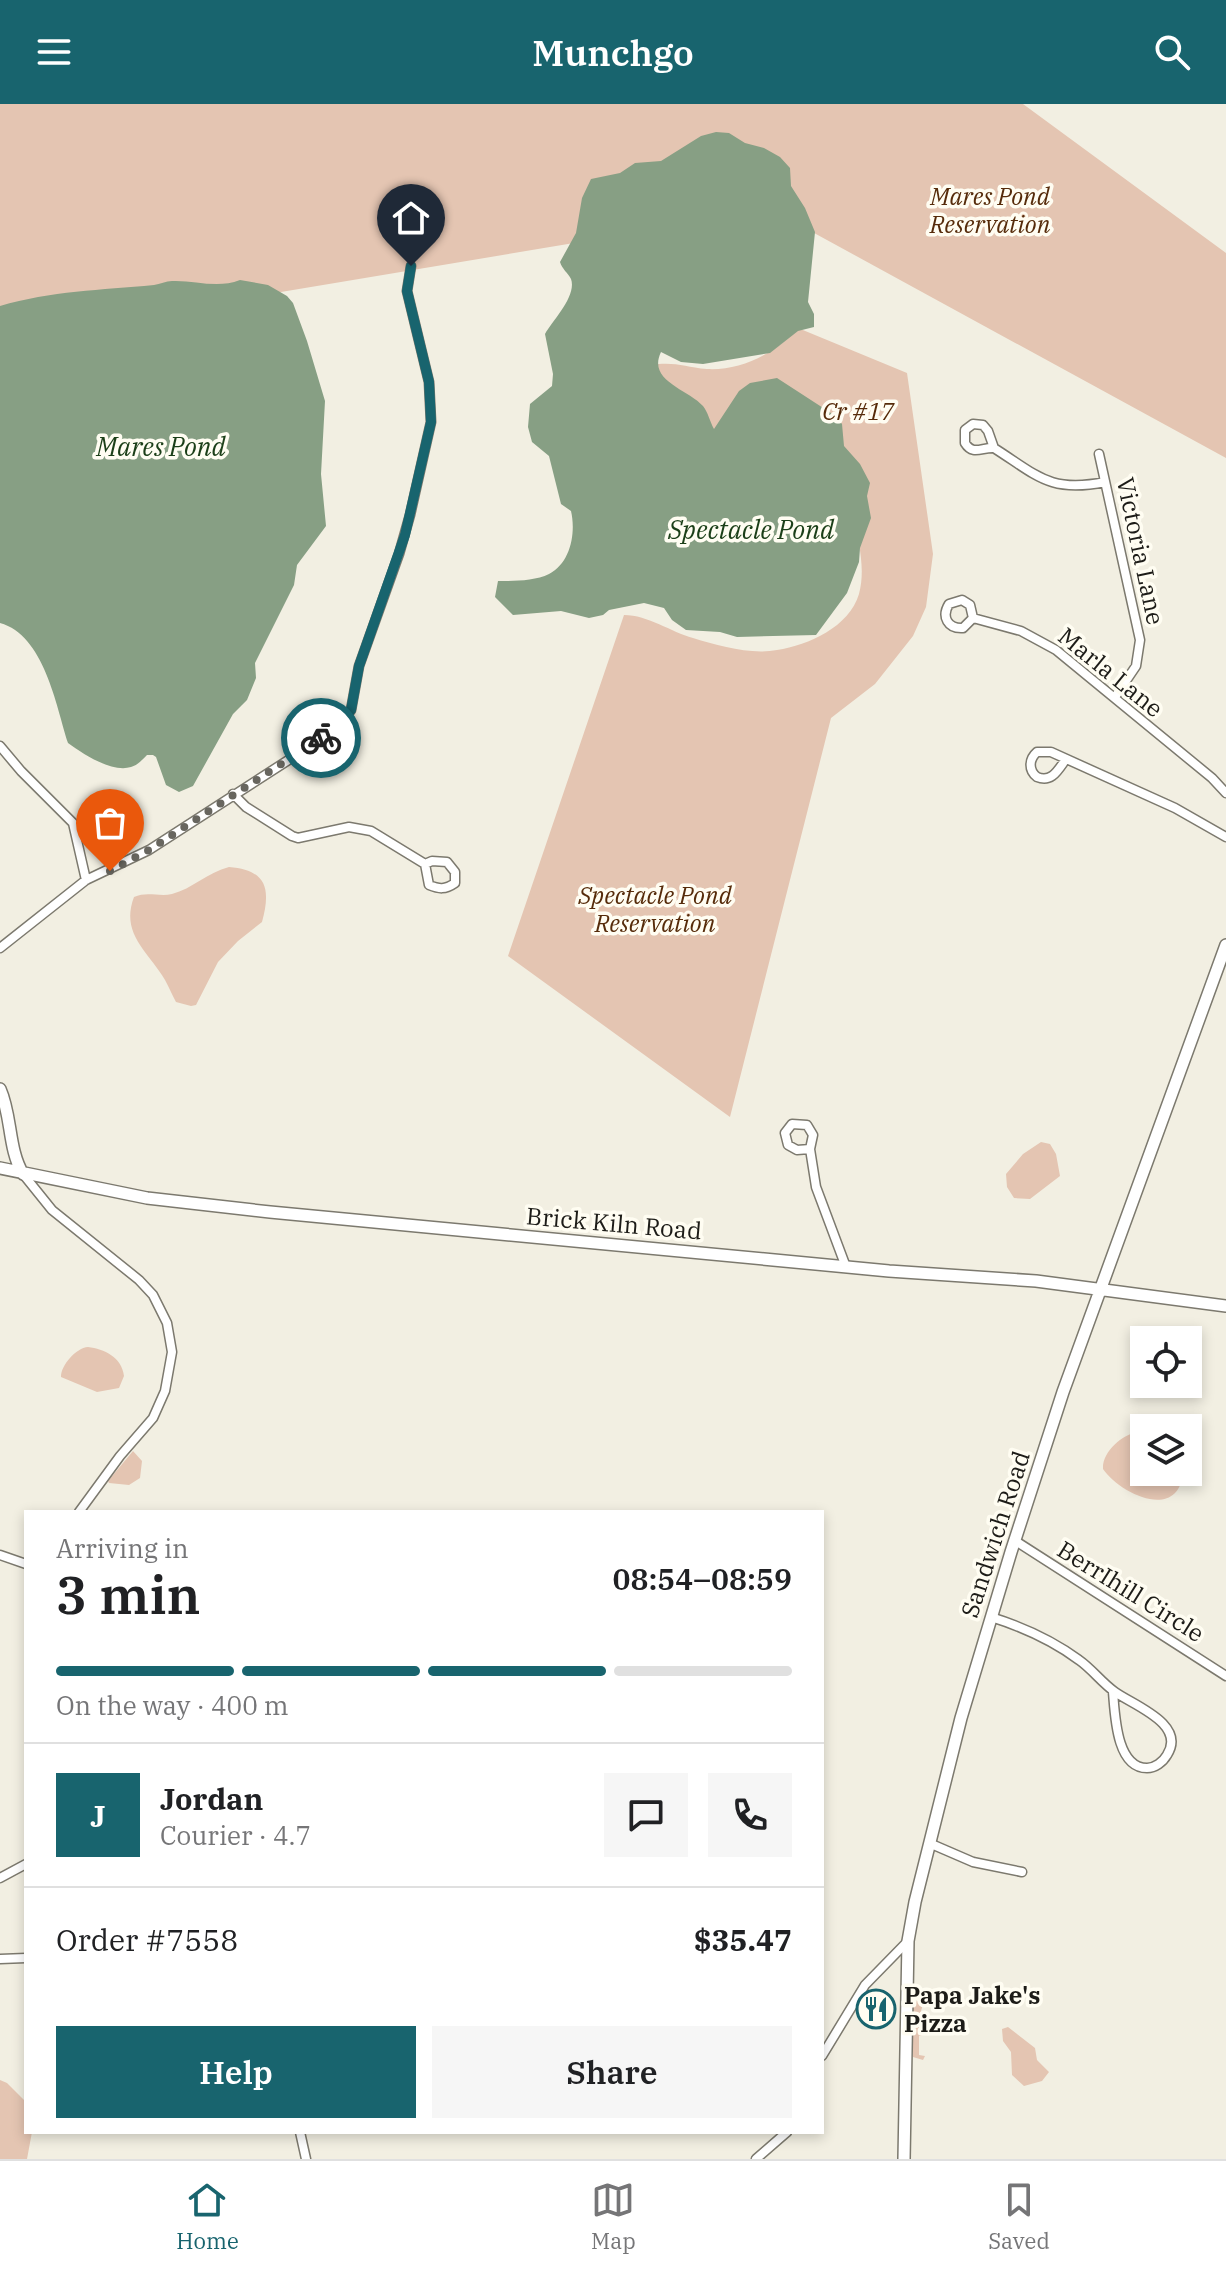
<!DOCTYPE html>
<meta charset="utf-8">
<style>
body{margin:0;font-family:"IBM Plex Serif",serif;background:#f6f6f6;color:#202124;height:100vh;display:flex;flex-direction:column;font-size:30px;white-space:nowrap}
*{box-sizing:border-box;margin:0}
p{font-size:26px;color:#757577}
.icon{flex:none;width:44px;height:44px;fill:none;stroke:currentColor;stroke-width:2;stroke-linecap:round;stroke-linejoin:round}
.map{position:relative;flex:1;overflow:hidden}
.panel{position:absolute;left:24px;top:1406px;width:800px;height:624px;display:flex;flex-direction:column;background:#fff;border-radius:0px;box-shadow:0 4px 12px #0003}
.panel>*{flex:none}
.tools{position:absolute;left:1130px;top:1222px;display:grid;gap:16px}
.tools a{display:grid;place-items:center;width:72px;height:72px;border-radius:0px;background:#fff;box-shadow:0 4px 12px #0003;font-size:40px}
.pin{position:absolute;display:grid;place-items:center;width:68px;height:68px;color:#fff;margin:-82px -34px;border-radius:50% 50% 50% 0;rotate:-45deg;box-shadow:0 0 8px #0007}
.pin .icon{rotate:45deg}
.courier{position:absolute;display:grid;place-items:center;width:80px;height:80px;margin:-40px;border:6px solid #18646e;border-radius:50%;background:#fff;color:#222;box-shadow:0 2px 10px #0007}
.overview em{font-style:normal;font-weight:600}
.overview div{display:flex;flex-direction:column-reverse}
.overview{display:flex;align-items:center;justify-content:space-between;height:136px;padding:0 32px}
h1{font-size:52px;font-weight:600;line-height:60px}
.bar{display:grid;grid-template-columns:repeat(4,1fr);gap:12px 8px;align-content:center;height:96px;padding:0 32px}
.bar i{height:10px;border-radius:6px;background:#e0e0e0}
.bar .on{background:#18646e}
.bar p{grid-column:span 4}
.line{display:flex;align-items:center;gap:20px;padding:0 32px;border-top:2px solid #e0e0e0}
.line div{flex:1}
.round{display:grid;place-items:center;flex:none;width:84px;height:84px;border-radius:0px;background:#f6f6f6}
.action{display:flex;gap:16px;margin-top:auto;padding:16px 32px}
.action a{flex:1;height:92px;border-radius:0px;background:#18646e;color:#fff;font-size:32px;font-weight:600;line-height:92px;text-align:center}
.action a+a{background:#f6f6f6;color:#202124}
header{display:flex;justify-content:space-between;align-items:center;height:104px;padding:0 32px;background:#18646e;color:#fff;font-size:36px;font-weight:600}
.tabs{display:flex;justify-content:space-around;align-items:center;height:112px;border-top:2px solid #e0e0e0;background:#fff;font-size:22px;color:#757577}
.tabs a{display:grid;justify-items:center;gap:4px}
.tabs .on{color:#18646e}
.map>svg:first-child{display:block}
</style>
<header><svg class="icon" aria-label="menu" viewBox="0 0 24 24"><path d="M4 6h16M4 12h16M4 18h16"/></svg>Munchgo<svg class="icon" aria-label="search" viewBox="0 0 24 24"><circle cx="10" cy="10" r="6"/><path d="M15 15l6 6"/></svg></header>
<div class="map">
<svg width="1226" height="2055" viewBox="0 0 1226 2055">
<rect width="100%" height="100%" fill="#f2efe2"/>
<path fill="#e4c5b2" d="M0 0H1023L1226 149V354L772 106 281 188 228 203 0 208Z
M798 224 907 269 933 450 926 503 913 532 875 580 831 614 730 1013 508 852 624 511C648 511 671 528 693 534 719 542 751 551 777 546 809 541 849 523 859 490 866 464 858 437 854 412L712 340 650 261C675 257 684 263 707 265 740 267 776 249 798 224Z
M229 763C267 766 271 785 262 818L238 837 218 858 196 901 191 902 176 898C172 891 169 883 165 876 148 847 120 830 134 793 147 787 159 793 172 790 192 785 208 768 229 763Z
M1041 1038 1050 1040 1056 1050 1060 1072 1030 1095 1014 1094 1007 1083 1006 1070 1023 1050Z
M88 1243C104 1245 122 1253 124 1272L119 1284 97 1288 61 1273C61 1261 76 1244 88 1243Z
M1139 1328 1144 1331V1368H1183C1179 1418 1120 1390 1103 1365 1102 1348 1122 1330 1139 1328Z
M133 1347 142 1357 140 1374 129 1381 109 1379 108 1377Z
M918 1897 923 1900 918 1918 923 1931 919 1932V1951L925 1952 923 1956 913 1953 912 1899Z
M1008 1923 1035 1944 1037 1956 1049 1968 1042 1977 1024 1982 1012 1971 1011 1948 1003 1937 1002 1925Z
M0 1976 7 1979 26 1998V2028H32L27 2055H0Z"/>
<path fill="#879f84" d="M716 28 729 29 745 39 764 44 780 53 790 64 791 82 805 104 815 128 808 198 814 210V223L798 227 770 249 703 260 681 258 661 248C647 277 688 285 703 302 708 308 710 318 714 325L739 287 750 279 777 274 834 311 842 320 844 342 860 360 870 379 867 392 871 414 860 444 859 458 847 489 816 531 737 533 720 528 686 526 672 516 664 504 644 499 609 506 603 511 589 514 561 507 513 511 495 493 498 477C514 477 535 477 549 470 571 459 576 428 571 407L561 400 549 352 532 338 528 323 530 300 552 282 553 270 545 230C553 216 577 192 571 175 568 169 562 165 560 158L576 129 582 94 591 75 620 69 635 59 661 57 701 32Z
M240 176 268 181 287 192 293 199 307 237 325 297 321 370 326 422 297 461 294 481 255 559 256 574 247 596 233 610 193 682 179 688 166 681 156 653 153 651H147C142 656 138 661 131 663 112 669 83 650 68 639 56 601 44 531 0 519V202C51 187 101 186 154 181 160 180 166 177 172 177 195 176 217 185 240 176Z"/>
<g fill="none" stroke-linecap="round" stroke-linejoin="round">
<defs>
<path id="street" d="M994 344C982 343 973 352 965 339V326L973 320 983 321 988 327 994 344C1038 372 1050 389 1105 378
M1099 350 1140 536 1136 562 1115 593
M973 514 963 524C948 525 941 513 949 500L962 496 970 501 973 514 1021 527 1056 546 1212 674 1226 689
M0 642 21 667 73 719 86 776
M1066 655C1058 666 1052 679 1037 673 1028 666 1029 655 1037 648H1051L1175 704 1226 733
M233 690 246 703 292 732 298 734 349 723 371 727 425 760 432 757 447 758 455 768V779C445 786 439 785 429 781L425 760
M0 844 86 776 149 746 335 626 351 606 359 562 399 450 410 411 431 318 429 278 407 187 411 162
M810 1045 797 1046 788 1041 785 1029 792 1020 807 1021 813 1031 810 1045 816 1083 846 1163
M23 1070 52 1106 139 1176 153 1191 167 1219 172 1248 165 1287 153 1314 120 1352 79 1408
M1014 1436 1226 1572
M0 1451 26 1460
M991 1513C1023 1523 1052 1536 1079 1556 1092 1565 1102 1579 1115 1588 1133 1601 1187 1620 1167 1651 1163 1658 1155 1664 1147 1664 1116 1664 1115 1610 1113 1588
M929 1739 973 1758 1022 1768
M0 1774 26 1760
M0 1855 26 1854
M822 1952 865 1881 908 1837
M300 2028 306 2055
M756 2055 787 2028"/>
<path id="secondary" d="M0 985C12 1012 8 1045 23 1070
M0 1064 147 1094 270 1108 889 1167 1036 1177 1226 1202
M904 2055 908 1837 915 1798 961 1614 1011 1448 1063 1288 1226 841"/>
</defs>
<use href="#street" stroke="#7c796e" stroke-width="11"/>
<use href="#secondary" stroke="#7c796e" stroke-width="14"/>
<use href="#street" stroke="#fff" stroke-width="8"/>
<use href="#secondary" stroke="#fff" stroke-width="11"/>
</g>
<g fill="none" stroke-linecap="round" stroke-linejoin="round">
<path stroke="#68665f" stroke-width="8" stroke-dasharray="0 14.4" d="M110 767 149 746 321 634"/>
<path stroke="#18646e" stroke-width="10" d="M321 634 335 626 351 606 359 562 405 431 431 318 429 278 407 187 411 162"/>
</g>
<defs>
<symbol id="restaurant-ring" viewBox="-11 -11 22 22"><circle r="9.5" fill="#fffdf2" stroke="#18646e" stroke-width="1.5"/><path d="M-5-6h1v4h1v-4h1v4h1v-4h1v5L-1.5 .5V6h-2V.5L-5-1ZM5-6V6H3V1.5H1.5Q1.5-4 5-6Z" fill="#18646e"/></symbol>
</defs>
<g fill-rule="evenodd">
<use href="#restaurant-ring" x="854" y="1883" width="44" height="44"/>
</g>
<g text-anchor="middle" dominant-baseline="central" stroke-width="7" stroke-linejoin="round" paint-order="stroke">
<g font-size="24" font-style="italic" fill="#562b0a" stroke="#fffdf2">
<text x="990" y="92">Mares Pond<tspan x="990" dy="28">Reservation</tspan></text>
<text x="858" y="307">Cr #17</text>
<text x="655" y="791">Spectacle Pond<tspan x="655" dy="28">Reservation</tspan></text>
</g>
<g font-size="24" fill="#1d1c18" stroke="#fffdf2">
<text transform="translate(1141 447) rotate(78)">Victoria Lane</text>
<text transform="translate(1111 568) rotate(39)">Marla Lane</text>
<text transform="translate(614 1119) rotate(5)">Brick Kiln Road</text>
<text transform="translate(995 1430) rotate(-72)">Sandwich Road</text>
<text transform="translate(1131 1487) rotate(32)">BerrIhill Circle</text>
</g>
<g font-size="24" font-weight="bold" fill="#1d1c18" stroke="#fffdf2" text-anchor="start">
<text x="904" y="1891">Papa Jake's<tspan x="904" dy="28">Pizza</tspan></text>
</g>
<g font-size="26" font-style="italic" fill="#1b3f18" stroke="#fffdf2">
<text x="161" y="342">Mares Pond</text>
<text x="751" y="425">Spectacle Pond</text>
</g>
</g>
</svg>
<div class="tools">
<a><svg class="icon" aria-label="locate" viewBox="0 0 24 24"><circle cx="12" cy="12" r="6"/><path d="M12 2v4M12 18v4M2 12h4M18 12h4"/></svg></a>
<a><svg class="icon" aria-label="layers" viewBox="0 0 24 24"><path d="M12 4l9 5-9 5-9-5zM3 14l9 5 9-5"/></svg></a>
</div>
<div class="pin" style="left:110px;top:767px;background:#ea580c"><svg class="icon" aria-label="bag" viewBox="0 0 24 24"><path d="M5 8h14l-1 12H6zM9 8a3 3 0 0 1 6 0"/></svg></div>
<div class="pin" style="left:411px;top:162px;background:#1f2937"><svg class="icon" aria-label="home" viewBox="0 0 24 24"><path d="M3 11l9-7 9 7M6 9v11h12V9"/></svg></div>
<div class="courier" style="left:321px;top:634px"><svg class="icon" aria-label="bike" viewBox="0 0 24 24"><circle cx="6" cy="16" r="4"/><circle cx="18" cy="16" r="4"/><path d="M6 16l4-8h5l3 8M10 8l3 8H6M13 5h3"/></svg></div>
<section class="panel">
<div class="overview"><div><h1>3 min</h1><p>Arriving in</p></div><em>08:54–08:59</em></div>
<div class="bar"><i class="on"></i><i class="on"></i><i class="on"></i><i></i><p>On the way · 400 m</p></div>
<div class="line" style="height:144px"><b class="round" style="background:#18646e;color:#fff">J</b><div><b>Jordan</b><p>Courier · 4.7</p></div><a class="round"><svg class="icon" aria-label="chat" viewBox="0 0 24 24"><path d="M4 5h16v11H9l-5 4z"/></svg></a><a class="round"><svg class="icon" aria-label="phone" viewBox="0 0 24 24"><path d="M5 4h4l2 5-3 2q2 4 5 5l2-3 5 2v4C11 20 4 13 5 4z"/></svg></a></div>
<div class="line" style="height:104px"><div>Order #7558</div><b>$35.47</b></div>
<div class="action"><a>Help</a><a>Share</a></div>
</section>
</div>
<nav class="tabs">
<a class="on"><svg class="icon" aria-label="home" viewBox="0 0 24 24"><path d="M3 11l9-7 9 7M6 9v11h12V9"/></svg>Home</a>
<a><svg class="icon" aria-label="map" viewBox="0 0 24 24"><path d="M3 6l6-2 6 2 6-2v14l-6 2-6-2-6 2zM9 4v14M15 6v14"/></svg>Map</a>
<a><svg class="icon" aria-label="saved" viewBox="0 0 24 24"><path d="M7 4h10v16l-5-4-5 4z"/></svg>Saved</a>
</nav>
